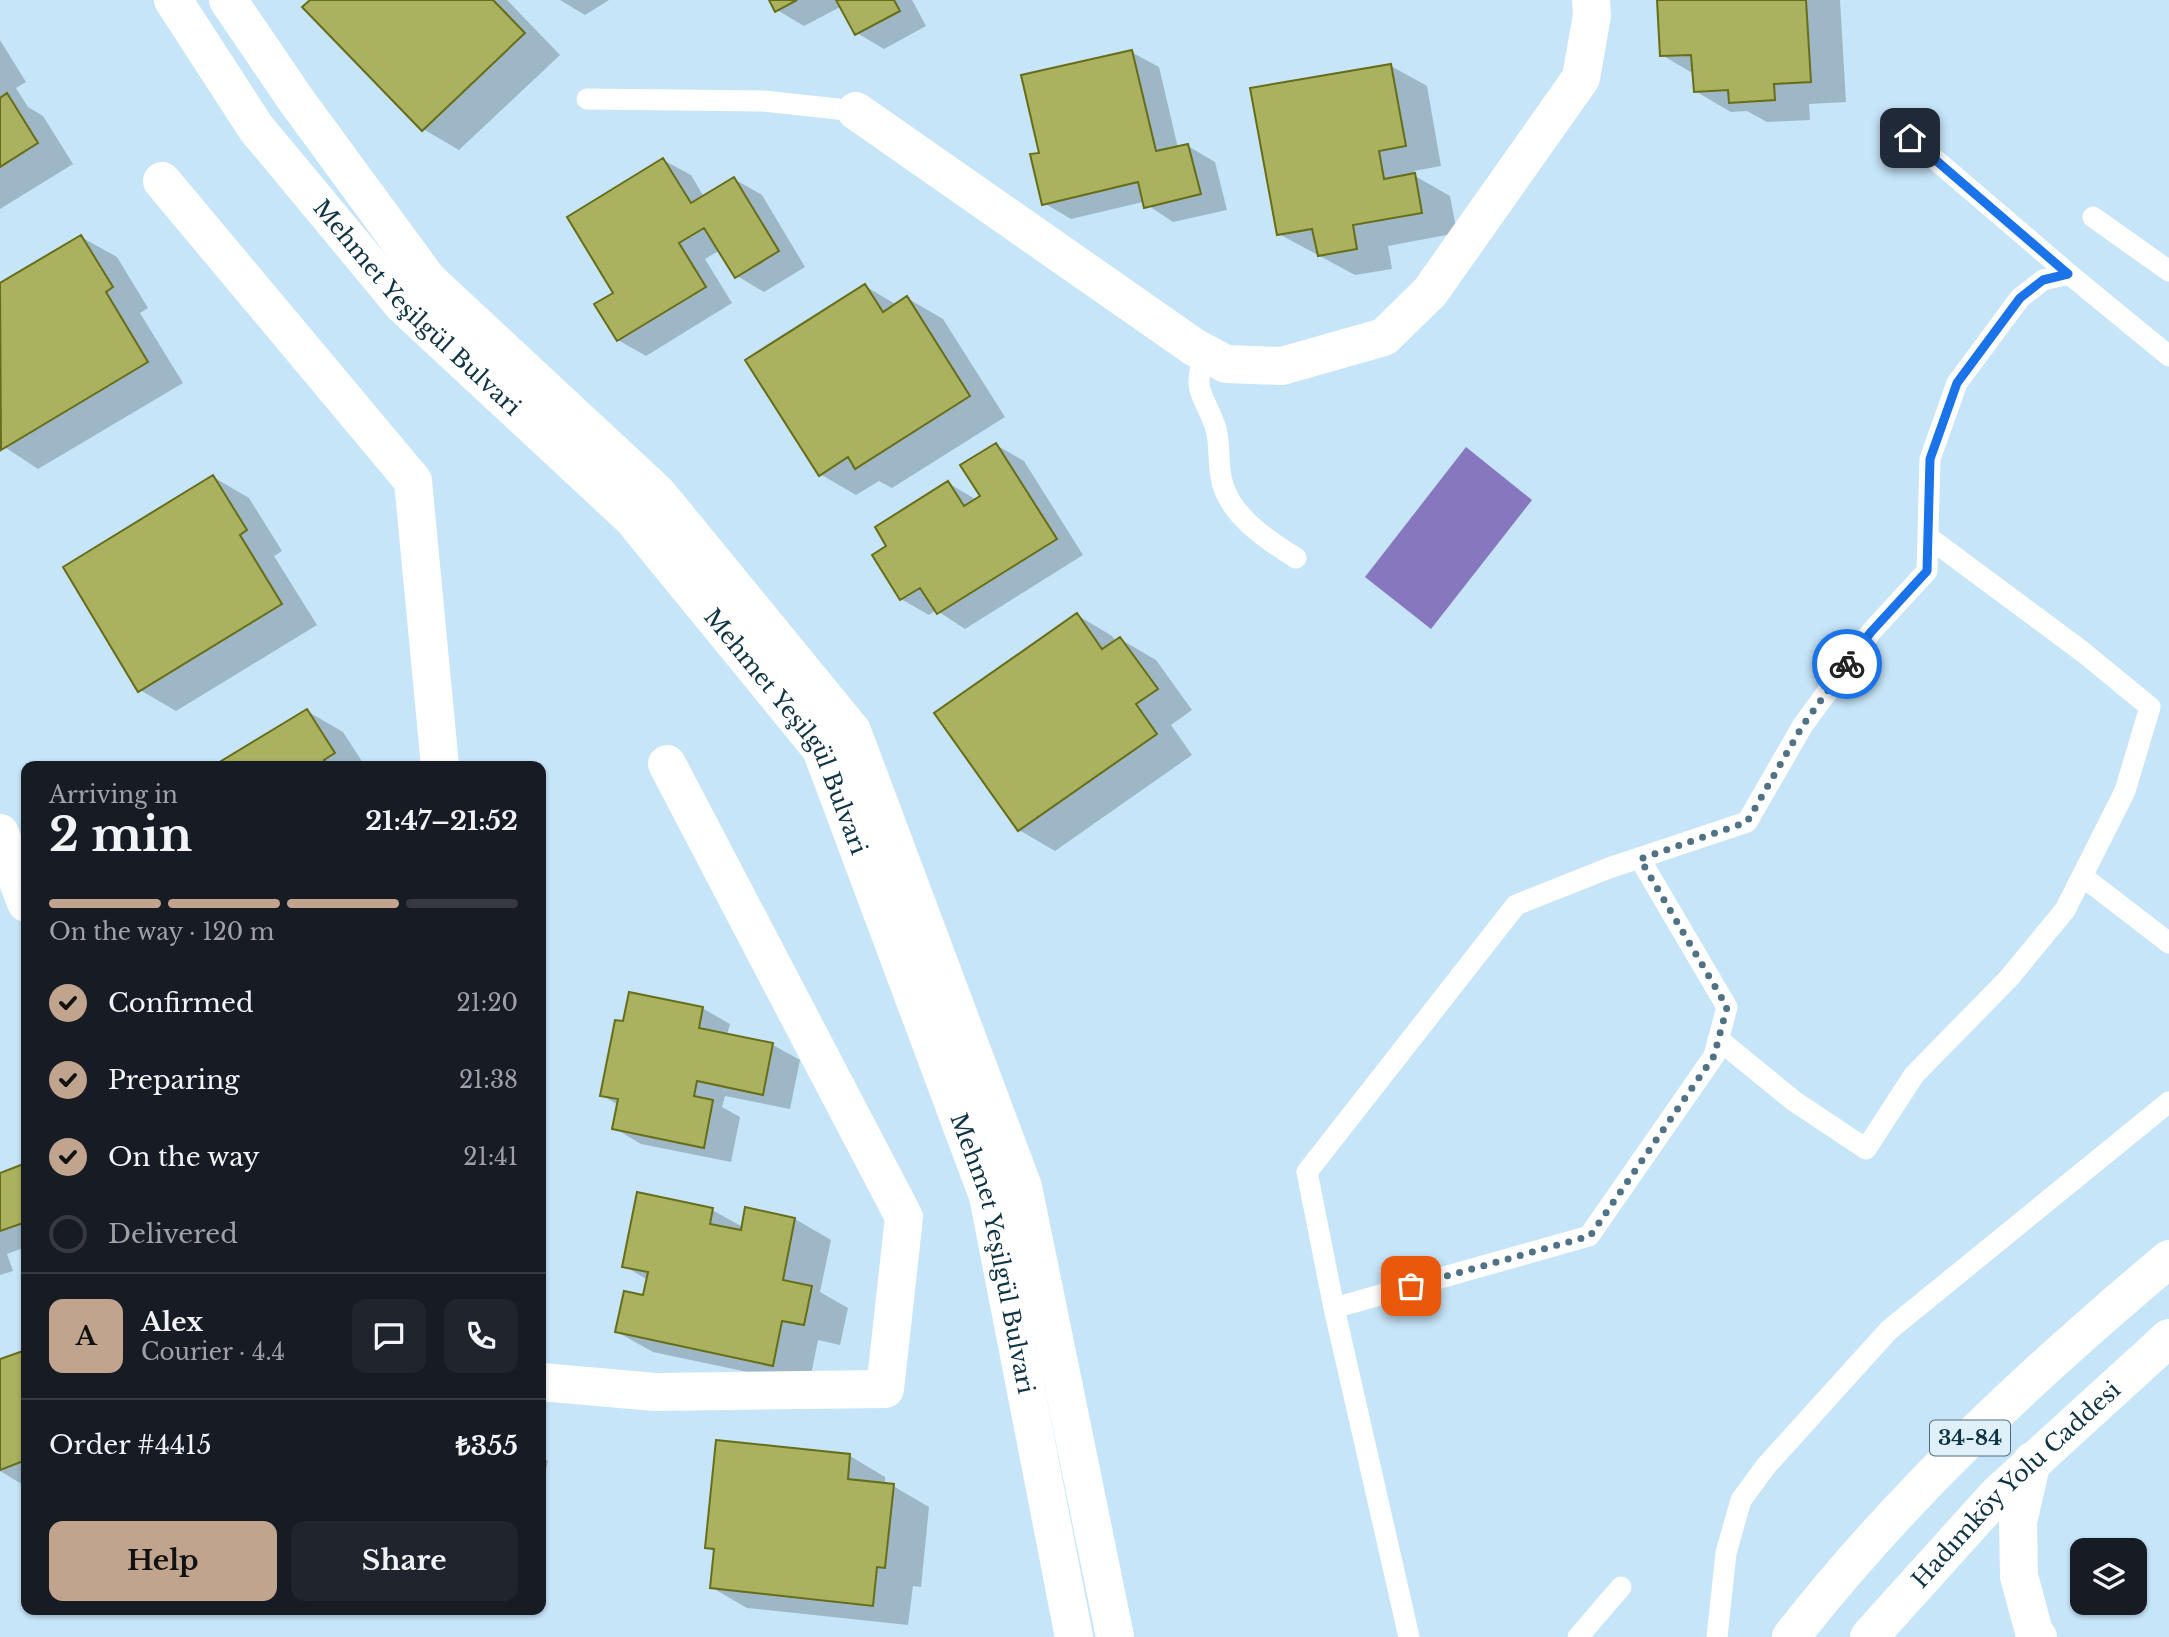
<!DOCTYPE html>
<meta charset="utf-8">
<style>
body{margin:0;font-family:"Libre Baskerville",serif;background:#20242c;color:#f1f3f6;height:100vh;display:flex;flex-direction:column;font-size:26px;white-space:nowrap}
*{box-sizing:border-box;margin:0}
p{font-size:23px;color:#9ea1a6}
.icon{flex:none;width:38px;height:38px;fill:none;stroke:currentColor;stroke-width:2;stroke-linecap:round;stroke-linejoin:round}
.map{position:relative;flex:1;overflow:hidden}
.panel{position:absolute;left:21px;top:761px;width:525px;height:854px;display:flex;flex-direction:column;background:#171b24;border-radius:14px;box-shadow:0 2px 5px #0004}
.panel>*{flex:none}
.controls{position:absolute;left:2070px;top:1538px;display:grid;gap:14px}
.controls a{display:grid;place-items:center;width:77px;height:77px;border-radius:14px;background:#171b24;box-shadow:0 2px 5px #0004;font-size:35px}
.pin{position:absolute;display:grid;place-items:center;width:60px;height:60px;color:#fff;margin:-30px;border-radius:14px;box-shadow:0 4px 10px #0006}
.courier{position:absolute;display:grid;place-items:center;width:70px;height:70px;margin:-35px;border:5px solid #1a73e8;border-radius:50%;background:#fff;color:#222;box-shadow:0 2px 9px #0007}
.head em{font-style:normal;font-weight:800}
.head div{display:flex;flex-direction:column-reverse}
.head{display:flex;align-items:center;justify-content:space-between;height:119px;padding:0 28px}
h1{font-size:46px;font-weight:800;line-height:52px}
.bar{display:grid;grid-template-columns:repeat(4,1fr);gap:10px 7px;align-content:center;height:84px;padding:0 28px}
.bar i{height:9px;border-radius:5px;background:#363941}
.bar .selected{background:#c0a48d}
.bar p{grid-column:span 4}
.line{display:flex;align-items:center;gap:18px;padding:0 28px;border-top:2px solid #363941}
.line div{flex:1}
.round{display:grid;place-items:center;flex:none;width:74px;height:74px;border-radius:14px;background:#20242c}
ol{padding:0 28px;list-style:none}
li{display:flex;align-items:center;gap:21px;height:77px}
li p{margin-inline-start:auto}
li .icon{padding:7px;border-radius:50%;background:#c0a48d;color:#111;stroke-width:4}
li:last-child{color:#9ea1a6}
li i{width:38px;height:38px;border:4px solid #363941;border-radius:50%}
.primary-button{display:flex;gap:14px;margin-top:auto;padding:14px 28px}
.primary-button a{flex:1;height:80px;border-radius:14px;background:#c0a48d;color:#111;font-size:28px;font-weight:800;line-height:80px;text-align:center}
.primary-button a+a{background:#20242c;color:#f1f3f6}
.map>svg:first-child{display:block}
</style>
<div class="map">
<svg width="2169" height="1637" viewBox="0 0 2169 1637">
<rect width="100%" height="100%" fill="#c6e5f8"/>
<path fill="#8777be" d="M1466 447 1532 500 1431 629 1365 577Z"/>
<path fill="#0003" d="M312 0H507L560 55 459 150 423 129Z
M560 0H609L585 15Z
M771 0H912L926 26 884 49 857 33 842 6 804 26 777 10Z
M1659 0H1840L1846 102 1809 104 1810 120 1767 122 1747 111 1731 112 1695 91 1694 74 1662 55Z
M0 40 26 82 16 88 28 107 43 116 73 164 0 209Z
M1131 52 1159 67 1178 148 1188 146 1215 162 1227 210 1173 222 1143 202 1071 219 1044 203 1041 154Z
M1391 66 1427 86 1441 166 1414 171 1415 176 1450 196 1457 233 1388 246 1392 269 1355 275 1279 234Z
M663 160 691 175 704 197 734 179 762 195 805 267 764 292 737 276 720 250 705 259 732 303 646 356 618 340 615 294Z
M81 237 117 257 148 308 140 313 183 383 38 469 0 444V285Z
M865 286 897 305 907 298 943 319 1005 417 892 488 879 481 856 495 820 474Z
M996 445 1024 461 1083 555 965 629 936 610 929 615 901 599 889 547 948 483 975 499 983 497Z
M213 477 249 498 282 551 274 556 317 625 176 711 140 690Z
M1077 615 1112 636 1117 642 1120 639 1156 660 1192 710 1171 725 1192 755 1055 851 1019 830Z
M307 711 343 732 365 766H216Z
M702 1008 730 1024 727 1035 773 1045 800 1060 790 1109 725 1096 722 1107 740 1117 731 1162 641 1144 614 1128 618 1105 602 1095 625 1023Z
M26 1165V1247L7 1254 13 1271 0 1275V1175Z
M712 1210 743 1227 795 1219 831 1240 820 1292 848 1308 840 1345 818 1340 809 1385 653 1352 617 1332 645 1297 648 1280 624 1266Z
M26 1351V1485L25 1486 0 1471V1361Z
M850 1456 885 1477V1485L893 1486 929 1507 921 1587 913 1586 908 1625 747 1608 711 1587 715 1552 707 1547Z
M541 1457 548 1461 541 1488Z"/>
<path fill="#aab25f" stroke="#676d18" stroke-width="2" d="M310 0H493L525 33 422 131 302 7Z
M769 0H797L775 12Z
M836 0H894L900 11 855 35Z
M1657 0H1806L1811 82 1774 84 1775 100 1729 103 1728 90 1694 92 1691 55 1660 56Z
M1132 50 1156 151 1188 144 1201 194 1144 208 1138 182 1042 205 1030 154 1039 153 1021 75Z
M1391 64 1406 146 1379 151 1384 179 1415 173 1422 213 1353 225 1357 249 1318 256 1312 229 1277 235 1250 88Z
M7 93 38 143 0 167V98Z
M663 158 691 203 734 177 779 251 735 278 704 228 679 243 706 287 617 341 594 304 613 293 567 217Z
M81 235 113 287 106 292 148 362 1 450 0 283Z
M865 284 883 312 907 296 970 396 855 469 848 457 819 476 745 360Z
M996 443 1057 539 937 614 920 588 900 600 872 555 886 546 875 527 948 481 964 506 980 496 960 465Z
M213 475 247 530 240 535 282 604 138 692 63 567Z
M1077 613 1102 649 1120 637 1158 689 1136 704 1157 734 1018 831 934 713Z
M307 709 335 753 324 760 328 766H213Z
M629 992 703 1007 699 1028 773 1043 763 1095 697 1081 694 1096 713 1100 704 1148 612 1129 618 1099 600 1096 615 1020 623 1021Z
M26 1163V1222L0 1231V1173Z
M637 1192 713 1208 710 1224 741 1230 745 1207 795 1218 783 1280 812 1286 804 1325 782 1321 773 1366 615 1332 624 1291 643 1295 648 1272 622 1267Z
M26 1350V1460L0 1470V1359Z
M716 1440 850 1454 848 1479 894 1484 885 1568 877 1567 873 1606 710 1588 714 1549 705 1548Z"/>
<g fill="none" stroke-linecap="round" stroke-linejoin="round">
<path stroke="#fff" stroke-width="21" d="M587 99 764 101 856 111
M1910 138 2069 274
M2093 217 2169 271
M1205 352C1191 396 1204 391 1216 429 1220 444 1218 461 1221 477 1227 514 1267 540 1296 558
M2082 876 2169 943
M1718 1039 1794 1101 1866 1149 1914 1075 2009 978 2065 910 2125 791 2150 707 2083 652 1928 537
M1334 1308 1589 1236 1714 1056 1727 1007 1640 859
M1409 1637 1334 1308 1307 1172 1516 905 1609 868 1747 822 1803 725 1871 632 1927 571 1930 459 1957 383 2020 298 2043 280 2069 274 2169 356
M1578 1637 1621 1587
M1717 1637 1726 1553 1741 1500 1766 1466 1889 1330 2169 1102"/>
<path stroke="#fff" stroke-width="38" d="M856 111 1194 347 1226 364 1282 366 1384 337 1430 292 1581 78 1592 15 1591 0
M162 181 413 481 440 766
M0 833 26 903
M541 1382 655 1392 885 1389 904 1217 667 764"/>
<g stroke="#fff" stroke-width="38">
<path id="s1" d="M173 0 256 128 403 305 632 518 821 749 988 1196 1074 1637"/>
<path d="M228 0 296 100 428 280 658 494 852 731 1023 1187 1115 1637"/>
<path d="M2032 1461 2018 1522 2019 1576 2034 1632 2038 1637"/>
</g>
<g stroke="#fff" stroke-width="38">
<path d="M1791 1637C1901 1496 2032 1374 2169 1259"/>
<path id="s2" d="M1869 1637 1997 1495 2169 1338"/>
</g>
</g>
<g fill="none" stroke-linecap="round" stroke-linejoin="round">
<path stroke="#4f7284" stroke-width="7" stroke-dasharray="0 12.6" d="M1411 1286 1590 1236 1714 1056 1727 1007 1640 859 1747 822 1803 725 1847 664"/>
<path stroke="#1a73e8" stroke-width="9" d="M1847 664 1871 632 1927 571 1930 459 1957 383 2020 298 2043 280 2068 274 1910 138"/>
</g>
<g text-anchor="middle" dominant-baseline="central" stroke-width="5" stroke-linejoin="round" paint-order="stroke">
<rect fill="#e0f0f9" stroke="#4e6c7c" stroke-width="2" x="1930" y="1420.5" width="80" height="35" rx="5"/>
<g font-size="21" font-weight="bold" fill="#0f3446">
<text x="1970" y="1438">34-84</text>
</g>
<g font-size="23" fill="#0f3446" stroke="#e0f0f9">
<text stroke="none"><textPath href="#s1" startOffset="394">Mehmet Yeşilgül Bulvari</textPath></text>
<text stroke="none"><textPath href="#s1" startOffset="961">Mehmet Yeşilgül Bulvari</textPath></text>
<text stroke="none"><textPath href="#s1" startOffset="1528">Mehmet Yeşilgül Bulvari</textPath></text>
<text stroke="none"><textPath href="#s2" startOffset="212">Hadımköy Yolu Caddesi</textPath></text>
</g>
</g>
</svg>
<div class="controls">
<a><svg class="icon" aria-label="layers" viewBox="0 0 24 24"><path d="M12 4l9 5-9 5-9-5zM3 14l9 5 9-5"/></svg></a>
</div>
<div class="pin" style="left:1411px;top:1286px;background:#ea580c"><svg class="icon" aria-label="bag" viewBox="0 0 24 24"><path d="M5 8h14l-1 12H6zM9 8a3 3 0 0 1 6 0"/></svg></div>
<div class="pin" style="left:1910px;top:138px;background:#1f2937"><svg class="icon" aria-label="home" viewBox="0 0 24 24"><path d="M3 11l9-7 9 7M6 9v11h12V9"/></svg></div>
<div class="courier" style="left:1847px;top:664px"><svg class="icon" aria-label="bike" viewBox="0 0 24 24"><circle cx="6" cy="16" r="4"/><circle cx="18" cy="16" r="4"/><path d="M6 16l4-8h5l3 8M10 8l3 8H6M13 5h3"/></svg></div>
<section class="panel">
<div class="head"><div><h1>2 min</h1><p>Arriving in</p></div><em>21:47–21:52</em></div>
<div class="bar"><i class="selected"></i><i class="selected"></i><i class="selected"></i><i></i><p>On the way · 120 m</p></div>
<ol>
<li><svg class="icon" aria-label="check" viewBox="0 0 24 24"><path d="M5 12l5 5 9-10"/></svg>Confirmed<p>21:20</p></li>
<li><svg class="icon" aria-label="check" viewBox="0 0 24 24"><path d="M5 12l5 5 9-10"/></svg>Preparing<p>21:38</p></li>
<li><svg class="icon" aria-label="check" viewBox="0 0 24 24"><path d="M5 12l5 5 9-10"/></svg>On the way<p>21:41</p></li>
<li><i></i>Delivered</li>
</ol>
<div class="line" style="height:126px"><b class="round" style="background:#c0a48d;color:#111">A</b><div><b>Alex</b><p>Courier · 4.4</p></div><a class="round"><svg class="icon" aria-label="chat" viewBox="0 0 24 24"><path d="M4 5h16v11H9l-5 4z"/></svg></a><a class="round"><svg class="icon" aria-label="phone" viewBox="0 0 24 24"><path d="M5 4h4l2 5-3 2q2 4 5 5l2-3 5 2v4C11 20 4 13 5 4z"/></svg></a></div>
<div class="line" style="height:91px"><div>Order #4415</div><b>₺355</b></div>
<div class="primary-button"><a>Help</a><a>Share</a></div>
</section>
</div>
